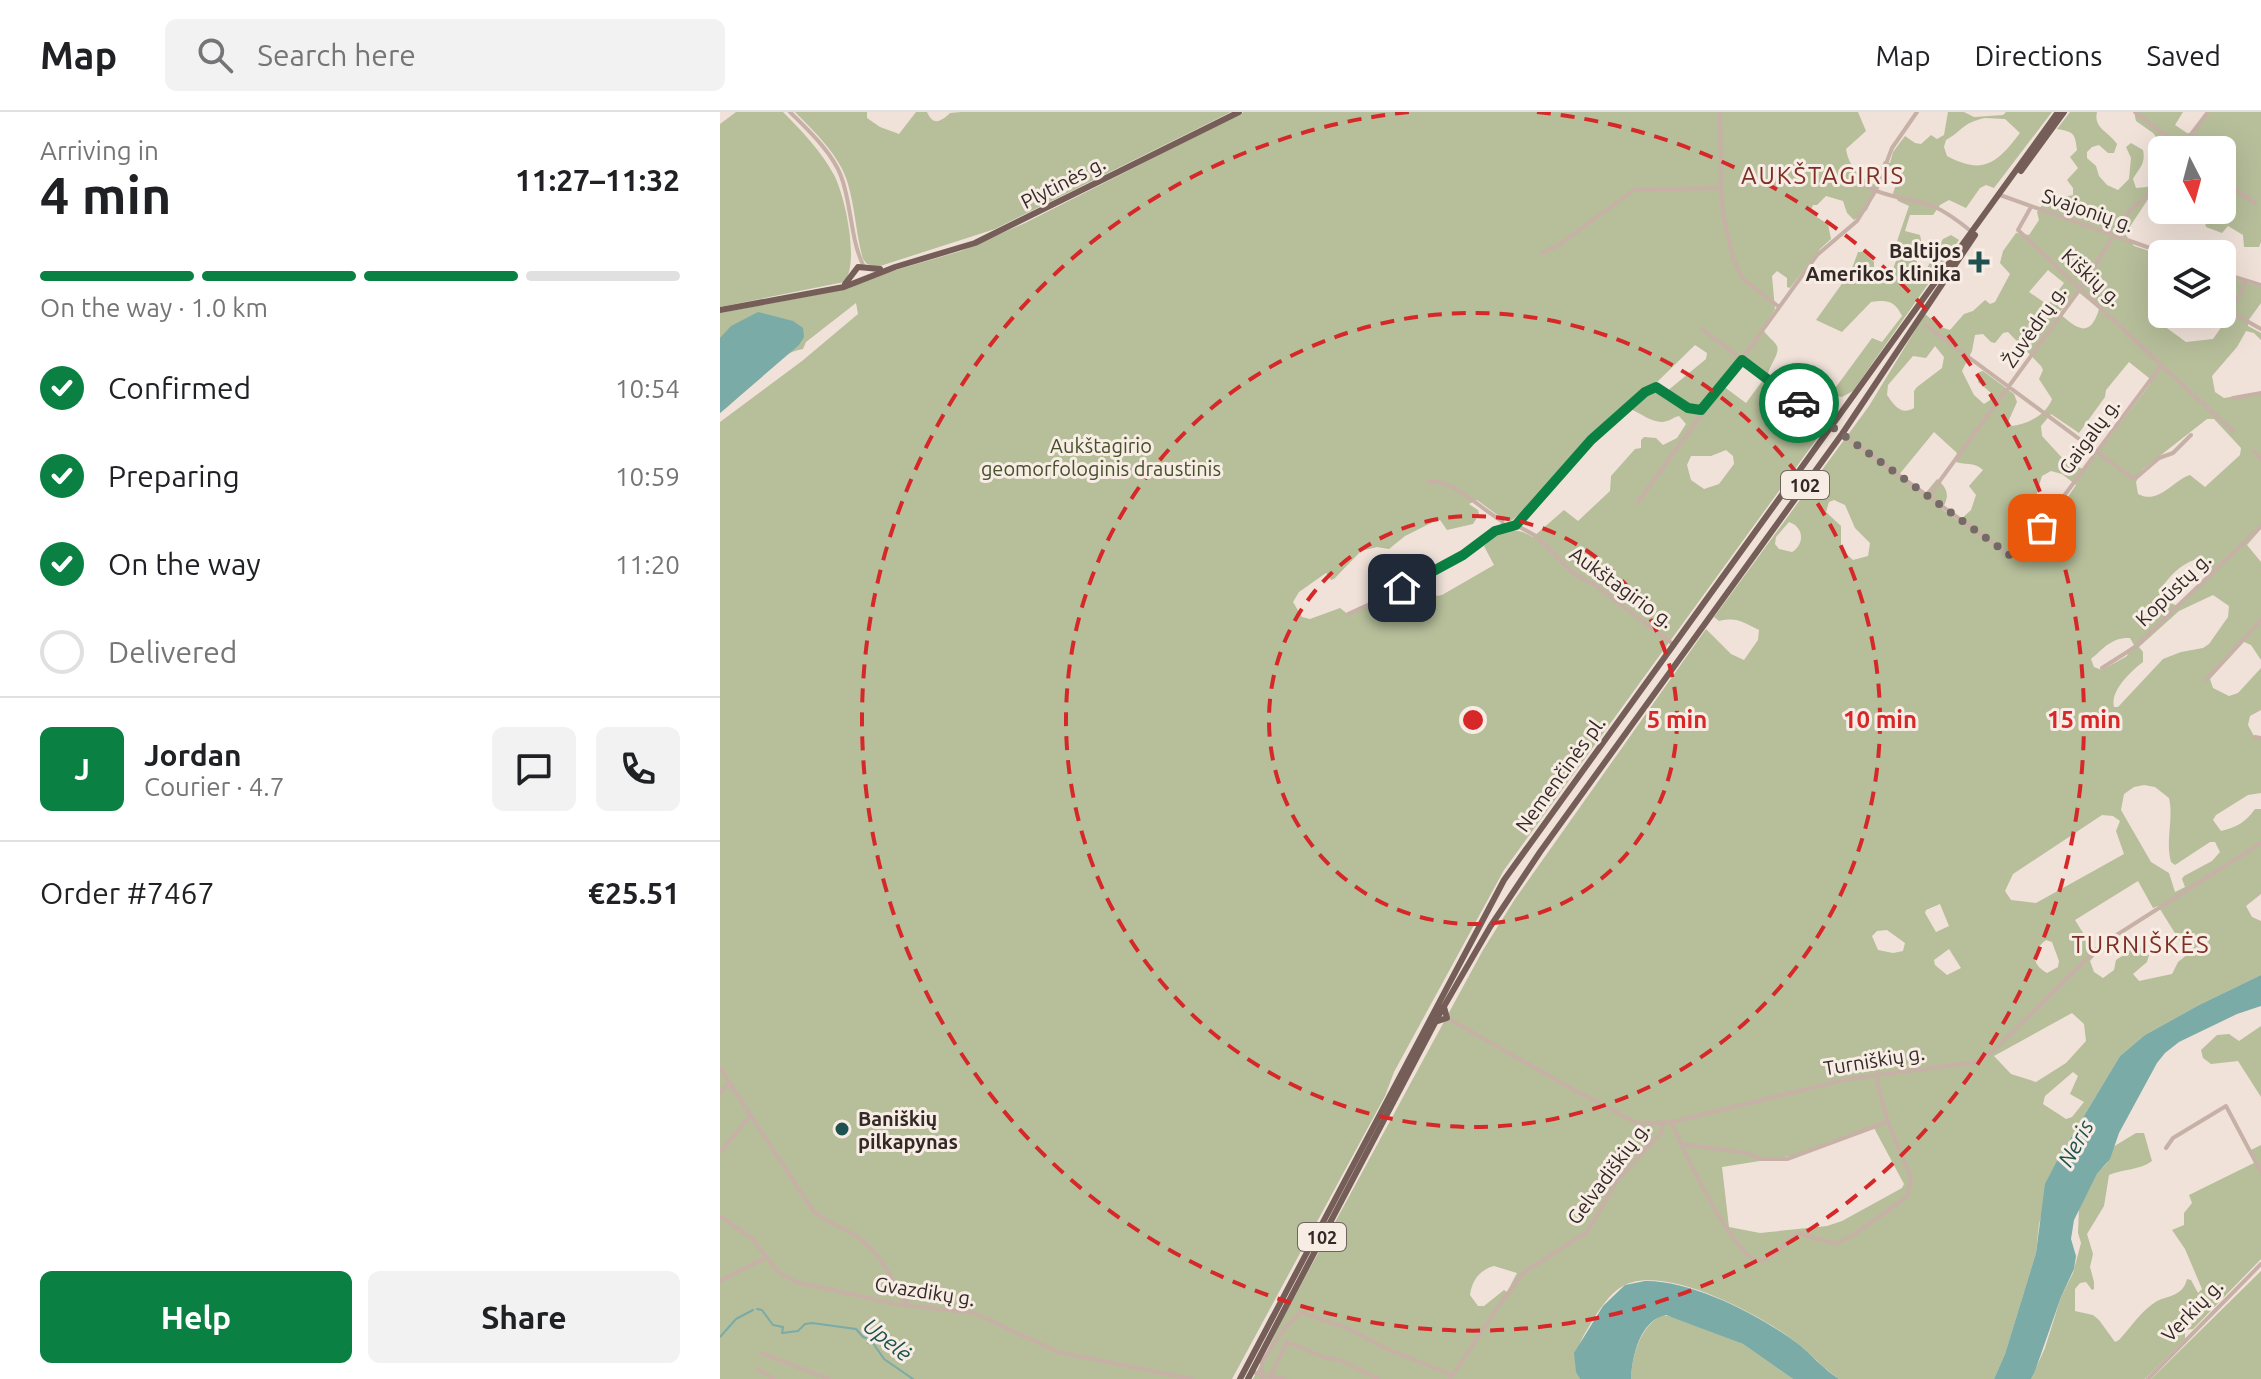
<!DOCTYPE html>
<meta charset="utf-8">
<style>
body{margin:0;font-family:Ubuntu,sans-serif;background:#f2f2f2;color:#202124;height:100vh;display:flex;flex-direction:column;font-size:30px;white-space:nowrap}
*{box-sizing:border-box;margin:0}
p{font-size:26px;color:#757577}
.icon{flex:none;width:44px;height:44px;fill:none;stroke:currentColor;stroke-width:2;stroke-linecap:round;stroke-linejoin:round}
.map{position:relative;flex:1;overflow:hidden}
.details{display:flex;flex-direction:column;background:#fff;width:720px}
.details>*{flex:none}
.needle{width:52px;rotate:174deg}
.tools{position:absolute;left:1428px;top:24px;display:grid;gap:16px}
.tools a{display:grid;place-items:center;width:88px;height:88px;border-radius:12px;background:#fff;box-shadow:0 8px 32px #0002;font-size:40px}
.pin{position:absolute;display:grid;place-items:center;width:68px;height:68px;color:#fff;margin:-34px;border-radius:16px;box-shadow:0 4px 12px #0006}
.courier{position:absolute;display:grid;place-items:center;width:80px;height:80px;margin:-40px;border:6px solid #0b8043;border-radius:50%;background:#fff;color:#222;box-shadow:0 2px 10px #0007}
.head em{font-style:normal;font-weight:600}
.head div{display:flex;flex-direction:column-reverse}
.head{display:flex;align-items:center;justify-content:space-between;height:136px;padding:0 40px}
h1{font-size:52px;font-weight:600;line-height:60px}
.bar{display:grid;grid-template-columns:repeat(4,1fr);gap:12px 8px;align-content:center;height:96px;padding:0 40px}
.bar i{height:10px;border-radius:6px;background:#e0e0e0}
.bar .on{background:#0b8043}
.bar p{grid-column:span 4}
.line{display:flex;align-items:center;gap:20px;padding:0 40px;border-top:2px solid #e0e0e0}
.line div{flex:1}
.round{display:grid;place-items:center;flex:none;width:84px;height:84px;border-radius:12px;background:#f2f2f2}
ol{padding:0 40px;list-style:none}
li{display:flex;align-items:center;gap:24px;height:88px}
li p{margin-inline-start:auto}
li .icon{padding:8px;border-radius:50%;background:#0b8043;color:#fff;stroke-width:4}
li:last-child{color:#757577}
li i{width:44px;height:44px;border:4px solid #e0e0e0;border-radius:50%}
.primary-button{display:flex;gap:16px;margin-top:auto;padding:16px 40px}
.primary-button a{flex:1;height:92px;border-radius:12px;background:#0b8043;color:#fff;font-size:32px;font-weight:600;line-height:92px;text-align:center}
.primary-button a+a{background:#f2f2f2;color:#202124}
header{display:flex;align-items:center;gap:48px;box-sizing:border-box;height:112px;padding:0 40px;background:#fff;border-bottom:2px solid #e0e0e0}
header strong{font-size:38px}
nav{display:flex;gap:44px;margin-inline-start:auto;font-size:28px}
.search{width:560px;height:72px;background:#f2f2f2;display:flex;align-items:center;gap:20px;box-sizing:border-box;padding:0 28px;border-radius:12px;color:#757577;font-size:30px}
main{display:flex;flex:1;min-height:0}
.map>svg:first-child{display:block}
</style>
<header>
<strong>Map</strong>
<div class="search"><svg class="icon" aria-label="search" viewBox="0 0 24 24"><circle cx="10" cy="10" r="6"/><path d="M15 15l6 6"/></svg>Search here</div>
<nav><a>Map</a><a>Directions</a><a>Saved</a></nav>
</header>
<main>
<section class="details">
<div class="head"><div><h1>4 min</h1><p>Arriving in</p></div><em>11:27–11:32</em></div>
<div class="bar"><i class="on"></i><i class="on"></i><i class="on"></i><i></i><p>On the way · 1.0 km</p></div>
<ol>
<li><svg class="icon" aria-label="check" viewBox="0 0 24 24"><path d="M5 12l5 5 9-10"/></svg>Confirmed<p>10:54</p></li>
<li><svg class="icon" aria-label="check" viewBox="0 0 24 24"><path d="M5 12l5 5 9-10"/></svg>Preparing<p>10:59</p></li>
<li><svg class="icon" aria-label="check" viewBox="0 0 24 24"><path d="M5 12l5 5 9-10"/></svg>On the way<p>11:20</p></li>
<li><i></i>Delivered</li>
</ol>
<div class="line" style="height:144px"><b class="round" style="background:#0b8043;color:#fff">J</b><div><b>Jordan</b><p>Courier · 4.7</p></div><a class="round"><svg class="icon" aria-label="chat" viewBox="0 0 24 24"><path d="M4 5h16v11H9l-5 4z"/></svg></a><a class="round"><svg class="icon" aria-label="phone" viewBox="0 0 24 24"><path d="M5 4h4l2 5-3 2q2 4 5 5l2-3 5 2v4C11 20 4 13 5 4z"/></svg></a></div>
<div class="line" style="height:104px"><div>Order #7467</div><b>€25.51</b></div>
<div class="primary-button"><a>Help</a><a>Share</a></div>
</section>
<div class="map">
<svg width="1541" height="1267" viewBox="0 0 1541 1267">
<rect width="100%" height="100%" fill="#f0e2d9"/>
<path fill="#b6be9a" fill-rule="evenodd" d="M16 0H63C81 18 102 40 114 63 125 83 140 153 124 170L0 195V12Z
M75 0H147V6L160 15 179 22 196 0H207C213 14 221 10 230 1L241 0H511L275 117 157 155 147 152 143 147C136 122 135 96 128 72 121 45 94 19 75 0Z
M524 0H1138L1146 19 1126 37C1128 52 1139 66 1154 72L1164 49 1170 51 1173 40 1185 24 1195 31 1201 32 1211 23 1217 27 1224 23 1228 0H1244L1254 5 1283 3 1286 0H1332L1274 76 1266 73 1260 76 1246 96 1229 88 1220 93 1213 103H1190L1185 119 1200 123 1202 133 1196 152 1206 158 1223 127 1231 123 1239 128 1133 279 1122 285 1106 281 1088 300 1102 315 1101 321 784 758 674 960 665 984 512 1267H0V310L82 249 138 202 136 191 86 230 83 237C51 242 26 282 0 301V201L127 177 162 162 241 139 305 111ZM1265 6 1285 7 1300 21C1278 50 1264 64 1227 44L1224 35 1226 28C1245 17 1240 12 1265 6ZM1168 54 1181 59 1173 81 1178 89 1189 94 1172 144 1176 149C1172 159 1170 170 1157 169L1154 165V150L1143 140H1138L1131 159 1096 208 1122 220 1151 190C1167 188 1174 188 1182 204L1162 230 1152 226 1116 275 1109 279 1099 274 1101 268 1084 254 1060 275 1048 262C1049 254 1060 242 1057 234 1054 228 1046 224 1043 217L1055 197 1052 164 1057 159 1067 166V175L1070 176 1100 137 1111 127 1108 112 1095 104 1091 98 1093 93H1097L1106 84 1123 89 1127 101 1134 108 1147 98ZM975 233 987 241 986 247 946 280 936 271ZM1020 253 1043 268 1026 291 1003 274ZM903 295C918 297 932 314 947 309 951 308 954 305 959 304L966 312 957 326 943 333 936 326 924 325 921 328V336L915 337 891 364 890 379 858 409 844 398 813 425C792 413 781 419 764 434L774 453 722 483 717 484 705 467 629 503 620 496 590 507 582 505 573 490 579 480 606 461 611 468 614 467 641 439 657 435 669 437 685 424 715 409 720 408 727 418 753 412 759 402 758 398 749 392 757 388 783 407 791 409 814 390 842 356ZM1006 338 1013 344 1014 352 999 372 984 377 971 368 967 353 971 344H991Z
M1350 0H1377C1373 16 1389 20 1397 32L1394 41H1388L1379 33 1372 35 1367 40V46L1376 54 1379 64 1387 73 1398 78 1409 67 1411 46 1406 35 1411 31 1423 38C1426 52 1419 56 1413 67L1416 76 1427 75 1442 57V66L1405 122 1414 134 1442 143V194L1438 202 1440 211 1466 230 1493 227 1509 204 1506 188 1502 183V163L1541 175V191L1528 209V214L1541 221V228L1534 221 1526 219 1517 235 1492 264 1495 280 1504 286 1541 280V417L1527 433 1541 450V548L1531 533 1524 530 1490 567 1493 576 1509 584 1518 581 1541 556V598L1530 604 1528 613 1535 626 1541 627V681L1528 683 1496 703 1493 708 1501 719C1517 715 1526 710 1535 697H1541V782L1526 794 1532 805 1541 809V863L1479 893 1425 923 1400 944 1338 1047 1319 1112 1316 1141 1285 1242 1274 1267H1119C1104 1257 1092 1243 1077 1231 1043 1204 945 1151 903 1174 889 1182 879 1198 871 1211 861 1227 849 1248 860 1267H533L564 1204 763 838 795 787 986 517 1011 542 1024 548 1038 528 1039 518C1022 510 1018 505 999 509L994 505 1149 294 1205 202 1221 215 1230 218 1244 202 1253 199 1265 188 1270 192 1275 190 1290 162 1280 151 1283 139 1296 121 1309 123 1319 108 1317 100 1325 89 1353 83V76L1347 68 1358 56 1350 45 1357 38C1355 21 1354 20 1337 17ZM1328 158 1344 171 1328 193 1309 180ZM1357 179 1379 197C1370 228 1356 216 1339 201ZM1288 220 1321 254 1323 258 1319 267 1332 287C1326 303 1308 312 1292 314L1288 310 1297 290 1294 282 1263 259 1259 260 1258 270 1271 281 1270 288 1264 292 1254 283 1242 259 1252 239 1255 223 1263 222 1271 230 1275 231 1283 221ZM1215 234 1224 245 1222 256 1197 275 1194 279V296C1181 304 1174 293 1167 283L1168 273 1193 244 1206 246ZM1409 250 1429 266 1430 272 1365 358 1345 349 1322 324 1321 314 1331 302 1359 321 1385 285 1386 278ZM1487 307H1494L1521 336 1520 343 1485 375 1470 363C1452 369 1439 393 1418 382L1416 370 1423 357ZM1214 320 1237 341 1234 349C1244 354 1254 349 1263 358L1249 374 1256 383 1251 398 1239 409 1222 397C1230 384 1228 377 1217 367L1204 383 1178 364ZM1331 359 1342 362 1356 373 1333 407C1313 390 1314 389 1322 364ZM1114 388 1125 393 1135 416 1150 431 1148 444 1133 448 1121 437V414L1106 400 1109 390ZM1069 410C1084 415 1085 432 1072 440L1059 437 1055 432 1056 425ZM1481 446 1490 453 1491 460 1459 495 1440 485 1439 480C1449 464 1462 450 1481 446ZM1493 483 1509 494 1508 505 1489 532 1483 536 1461 540 1443 547 1398 595H1394C1390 579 1410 560 1423 550V540L1419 535 1459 499ZM1410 526 1414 533 1410 536 1407 544 1382 558 1374 555 1371 547C1384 536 1392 525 1410 526ZM1424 673 1435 675 1449 686C1454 707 1445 728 1451 750L1455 753 1490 730H1495L1500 740 1492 749 1464 764 1462 767 1465 775 1455 780 1449 761 1431 750 1401 698 1404 682 1414 675ZM1382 703 1393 704 1400 709 1396 719 1404 742 1316 791 1291 788 1285 779 1293 762ZM1418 769 1433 796 1438 794 1468 842 1458 850 1452 862 1419 869 1413 862 1427 850 1429 843 1422 835 1414 836 1396 848 1394 858 1383 866 1374 860 1370 849 1376 842 1355 808ZM1220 792 1229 814 1216 820 1205 801 1206 798ZM1167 818 1185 831 1183 839 1173 841 1158 838 1152 824 1157 819ZM1326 828 1332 830 1339 849 1338 855 1327 861C1310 851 1312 839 1326 828ZM1229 837 1241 856 1227 863 1215 853 1214 848ZM1352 901 1364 912 1366 929 1346 951 1316 970 1291 962 1274 944ZM1353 960 1358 964 1350 982 1364 990 1352 1005 1346 1007 1323 992 1325 984ZM1154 1016 1184 1072 1182 1076 1122 1109 1107 1114 1040 1121 1009 1115 1002 1055 1077 1043ZM774 1154 797 1161 787 1180 784 1178 764 1194H758L750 1183C752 1169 759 1158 774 1154Z
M1414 0H1463L1455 13 1467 21H1473L1490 0H1541V130L1539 135H1524L1523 123 1508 114 1502 121 1486 115 1482 98H1502V38H1446L1433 21 1416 9Z
M1541 914V985L1518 949 1491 952 1483 946 1481 938 1497 923 1509 922 1519 929Z
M1416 1021H1424L1432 1049C1420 1058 1403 1057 1389 1063L1384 1094 1367 1122 1373 1142 1370 1155 1374 1170V1177L1372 1178 1366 1170 1360 1171 1355 1177V1199L1373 1203 1379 1208 1395 1230 1399 1228C1411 1215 1422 1198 1437 1189 1450 1183 1463 1184 1467 1167L1471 1168 1478 1181 1482 1177 1465 1137 1452 1118 1464 1113V1101L1472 1091 1469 1083 1536 1050 1531 1038 1541 1033V1147L1473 1217 1465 1218V1227L1425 1267H1311L1325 1236 1341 1185 1353 1161 1361 1131 1358 1121 1359 1097 1377 1062 1387 1051 1393 1035Z
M1541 1159V1267H1431Z
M942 1203 954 1205 1023 1232 1073 1267H911C912 1243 920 1215 942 1203Z"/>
<path fill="#7aaba7" d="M38 200 73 209 83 216 84 225 79 233 0 301V226L11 214Z
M1541 863V894L1517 902 1459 930 1445 941 1437 951 1399 1021 1390 1047 1377 1062 1354 1108 1351 1127 1356 1144 1354 1157 1341 1185 1315 1259 1311 1267H1274L1285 1242 1316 1141 1325 1072 1338 1047 1400 944 1425 923 1479 893Z
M925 1169C972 1168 1039 1203 1077 1231 1091 1242 1103 1257 1119 1267H1073L1023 1232 946 1203C920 1208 912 1244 911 1267H860L856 1260 854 1241 883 1194 905 1173Z"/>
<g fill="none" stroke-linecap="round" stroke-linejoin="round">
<path stroke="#7aaba7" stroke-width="2" d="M37 1197 42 1198 53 1213 63 1215 62 1221 78 1219 85 1212 92 1211 136 1217 143 1225 148 1227V1231H153L164 1247 193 1267
M0 1225 16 1207 33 1198"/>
<path stroke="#c7b1a6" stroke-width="4" d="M70 0C88 18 112 40 121 64 132 93 130 127 144 155
M1000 0 1001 76 1003 101 1013 146 1023 167 1059 195
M1415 0 1465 38
M1459 38 1488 0
M1134 63C1154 87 1189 84 1215 95 1228 101 1241 111 1252 120
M1502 68 1535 91
M1280 83 1447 142
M1311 95 1298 118C1369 185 1440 253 1513 319
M822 141 840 132 914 78 1001 76
M1502 161 1541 173
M1526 169 1511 200 1541 217
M1205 213 1412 366 1417 365 1439 346 1453 341 1471 323
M982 217 1111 315
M1513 286 1541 281
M1122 322 1291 444 1300 443 1440 255
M1534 339 1541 347
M708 369C735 368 759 396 782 409L784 415
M1208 385 1360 177 1409 99 1425 86 1442 62
M918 390 1097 143 1137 109 1156 78 1172 36 1197 0
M796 413 871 328 925 280 936 275 975 299 984 296
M628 502C667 485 705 465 741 444 760 433 773 415 796 413L816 424 853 461 876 474 953 532
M1382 556 1415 535 1541 414
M1486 568 1541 508
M1535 625 1541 626
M727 906 854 978 919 1012 952 1010 1128 967 1256 950 1273 939 1381 833 1541 731
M0 956 93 1099C109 1112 128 1117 143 1129 162 1145 175 1172 188 1193
M0 981 10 971
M952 1010C959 1032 1016 1148 1038 1149 1052 1149 1067 1128 1078 1121L1115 1132 1133 1123 1187 1085 1191 1066 1168 1010 1158 974 1157 962
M962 1032 1027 1041 1041 1047H1067L1167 1010
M1446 1036 1453 1026 1506 994 1541 1060
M0 1040 31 1003
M0 1104 33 1127 57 1159 76 1170 176 1192 254 1201 338 1240 471 1267
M0 1169 47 1145
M41 1241 109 1267
M37 1257 54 1267
M532 1260 564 1267
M550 1265 567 1230 606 1246 618 1247 658 1267
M542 1267V1250L564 1217 581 1200 629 1217 667 1237 732 1263
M730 1267 777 1196 804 1160 867 1120 898 1067 941 1021 943 1011
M1428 1267 1541 1152"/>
<path stroke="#755e58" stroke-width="6" d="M1301 59 1344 0
M125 172 138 155 160 157
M0 198 124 175 175 155 255 131 519 0
M715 910 727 906 724 895
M520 1267 784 768 1338 0
M528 1267 719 903 770 815 820 740 1122 322 1255 123"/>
</g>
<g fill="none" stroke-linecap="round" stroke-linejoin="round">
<path stroke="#756a65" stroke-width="8" stroke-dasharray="0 14.4" d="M1079 291 1291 444 1303 442 1322 416"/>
<path stroke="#0b8043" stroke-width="10" d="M682 476 743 443 775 419 796 413 871 328 925 280 936 275 968 296 981 298 1022 248 1079 291"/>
</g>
<g fill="none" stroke="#d62828" stroke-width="4" stroke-dasharray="14 10">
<circle cx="753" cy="608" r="204"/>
<circle cx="753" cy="608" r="407"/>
<path d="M817 0A611 611 0 1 1 689 0"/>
</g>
<g fill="#1e5250" stroke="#f8ede5" stroke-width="3">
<path d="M1255 138h8v8h8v8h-8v8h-8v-8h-8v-8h8z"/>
<circle cx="122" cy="1017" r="8"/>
</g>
<g text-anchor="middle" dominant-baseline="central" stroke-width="6" stroke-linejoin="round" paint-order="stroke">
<g fill="#f8ede5" stroke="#6e645f" stroke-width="2">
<rect x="1061" y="359" width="48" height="28" rx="6"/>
<rect x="578" y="1111" width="48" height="28" rx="6"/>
</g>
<g font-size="18" font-weight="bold" fill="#332926">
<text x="1085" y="373">102</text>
<text x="602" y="1125">102</text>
</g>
<g font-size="20" fill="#332926" stroke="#f8ede5">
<text transform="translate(343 70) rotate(-27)">Plytinės g.</text>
<text transform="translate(1368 98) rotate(19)">Svajonių g.</text>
<text transform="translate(1372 165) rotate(43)">Kiškių g.</text>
<text transform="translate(1314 214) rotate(-55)">Žuvėdrų g.</text>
<text transform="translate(1369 324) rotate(-54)">Gaigalų g.</text>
<text transform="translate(902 475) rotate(36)">Aukštagirio g.</text>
<text transform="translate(1453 477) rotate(-44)">Kopūstų g.</text>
<text transform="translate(840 662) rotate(-54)">Nemenčinės pl.</text>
<text transform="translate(1154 948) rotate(-9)">Turniškių g.</text>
<text transform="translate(888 1061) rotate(-53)">Gelvadiškių g.</text>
<text transform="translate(205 1179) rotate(9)">Gvazdikų g.</text>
<text transform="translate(1472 1198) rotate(-46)">Verkių g.</text>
</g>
<g font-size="20" font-weight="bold" fill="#332926" stroke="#f8ede5" text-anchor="end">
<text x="1241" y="138">Baltijos<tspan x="1241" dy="23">Amerikos klinika</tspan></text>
<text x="138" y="1006" text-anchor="start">Baniškių<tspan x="138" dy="23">pilkapynas</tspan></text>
</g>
<g font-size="20" fill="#47502c" stroke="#f8ede5">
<text x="381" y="333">Aukštagirio<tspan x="381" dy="23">geomorfologinis draustinis</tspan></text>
</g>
<g font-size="22" font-style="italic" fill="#1e5250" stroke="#f8ede5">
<text transform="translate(1355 1031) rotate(-61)">Neris</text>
<text transform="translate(168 1227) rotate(39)">Upelė</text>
</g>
<g font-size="24" letter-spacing="2" fill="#7e2f24" stroke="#f8ede5">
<text x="1103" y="63">AUKŠTAGIRIS</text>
<text x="1421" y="832">TURNIŠKĖS</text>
</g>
</g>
<circle cx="753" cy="608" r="12" fill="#d62828" stroke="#f8ede5" stroke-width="4"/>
<g font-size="24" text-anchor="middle" font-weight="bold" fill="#d62828" stroke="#f8ede5" stroke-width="6" stroke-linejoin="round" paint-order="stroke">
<text x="957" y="616">5 min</text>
<text x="1160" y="616">10 min</text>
<text x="1364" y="616">15 min</text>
</g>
</svg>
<div class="tools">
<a><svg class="needle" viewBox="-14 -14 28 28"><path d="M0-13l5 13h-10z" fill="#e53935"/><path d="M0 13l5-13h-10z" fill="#757577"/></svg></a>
<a><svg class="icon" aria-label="layers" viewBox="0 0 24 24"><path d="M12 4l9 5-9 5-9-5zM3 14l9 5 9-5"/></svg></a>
</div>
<div class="pin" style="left:1322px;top:416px;background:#ea580c"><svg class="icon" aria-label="bag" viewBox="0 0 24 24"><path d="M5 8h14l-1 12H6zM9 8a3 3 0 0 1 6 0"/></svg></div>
<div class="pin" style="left:682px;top:476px;background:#1f2937"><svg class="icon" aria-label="home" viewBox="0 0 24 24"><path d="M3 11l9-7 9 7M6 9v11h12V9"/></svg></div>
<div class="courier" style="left:1079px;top:291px"><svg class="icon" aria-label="car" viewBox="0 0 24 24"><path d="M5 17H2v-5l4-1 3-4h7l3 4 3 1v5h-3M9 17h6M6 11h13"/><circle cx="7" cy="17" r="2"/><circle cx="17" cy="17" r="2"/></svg></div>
</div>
</main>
